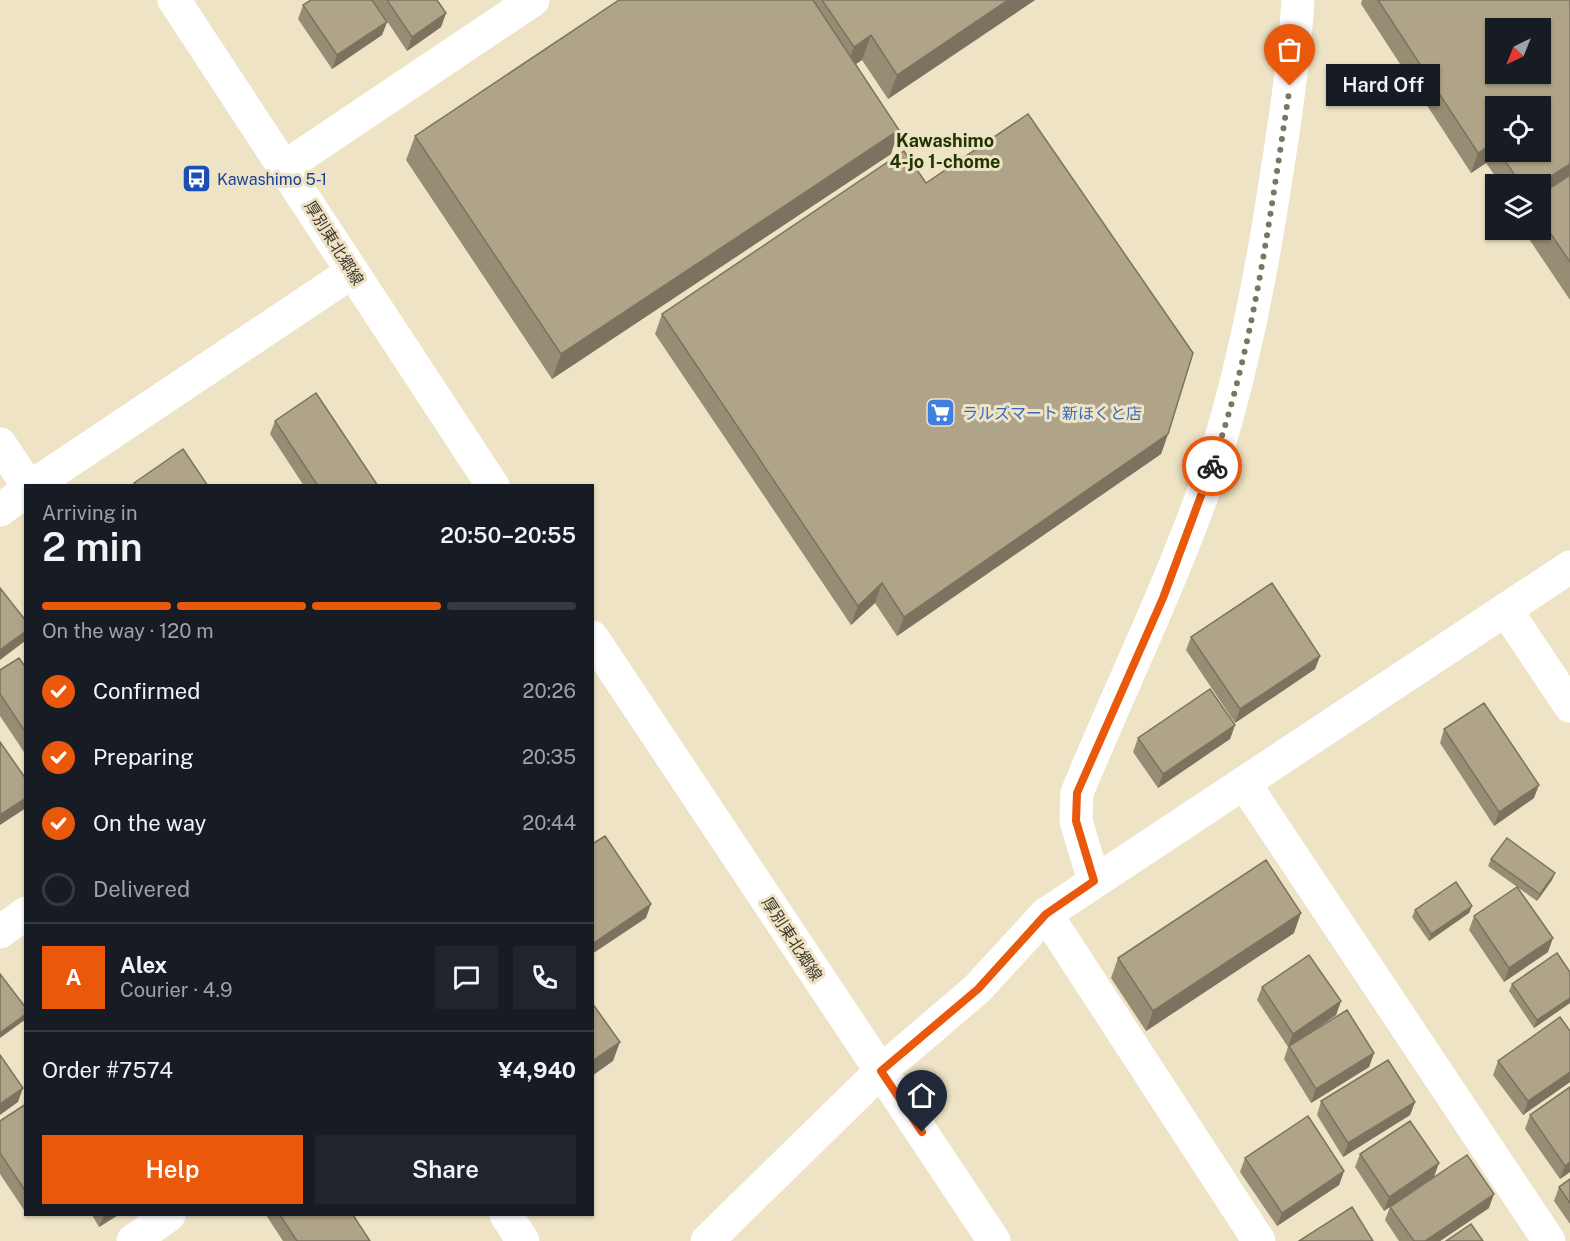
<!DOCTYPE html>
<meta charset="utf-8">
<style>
body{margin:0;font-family:"Public Sans","Noto Sans JP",sans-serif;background:#20242c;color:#f1f3f6;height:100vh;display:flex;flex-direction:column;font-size:22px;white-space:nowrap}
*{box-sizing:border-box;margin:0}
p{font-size:20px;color:#9ea1a6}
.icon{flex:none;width:33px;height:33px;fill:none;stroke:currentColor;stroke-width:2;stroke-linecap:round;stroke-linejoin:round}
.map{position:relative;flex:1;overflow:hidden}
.details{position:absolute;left:24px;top:484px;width:570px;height:732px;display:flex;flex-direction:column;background:#171b24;border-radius:0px;box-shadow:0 2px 4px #0004}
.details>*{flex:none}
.needle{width:39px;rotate:223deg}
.controls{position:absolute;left:1485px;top:18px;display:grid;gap:12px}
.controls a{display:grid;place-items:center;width:66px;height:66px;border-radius:0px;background:#171b24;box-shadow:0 2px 4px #0004;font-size:30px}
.pin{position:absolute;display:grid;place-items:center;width:51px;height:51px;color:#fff;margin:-62px -26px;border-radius:50% 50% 50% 0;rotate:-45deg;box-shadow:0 0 6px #0007}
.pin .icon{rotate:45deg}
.courier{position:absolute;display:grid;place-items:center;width:60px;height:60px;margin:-30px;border:4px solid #ea580c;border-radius:50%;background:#fff;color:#222;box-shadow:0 2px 8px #0007}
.bubble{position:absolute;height:42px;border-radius:0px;background:#171b24;box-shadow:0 2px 4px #0004;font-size:20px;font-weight:600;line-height:42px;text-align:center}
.head em{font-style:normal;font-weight:600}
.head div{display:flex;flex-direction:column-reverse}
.head{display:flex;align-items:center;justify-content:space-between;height:102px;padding:0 18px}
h1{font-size:39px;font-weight:600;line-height:45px}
.bar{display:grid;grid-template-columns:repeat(4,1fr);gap:9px 6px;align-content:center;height:72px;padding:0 18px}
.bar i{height:8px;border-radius:4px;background:#363941}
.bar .current{background:#ea580c}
.bar p{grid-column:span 4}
.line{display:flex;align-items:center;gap:15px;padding:0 18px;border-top:2px solid #363941}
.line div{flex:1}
.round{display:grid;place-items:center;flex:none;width:63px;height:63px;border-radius:0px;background:#20242c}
ol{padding:0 18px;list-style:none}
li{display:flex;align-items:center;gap:18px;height:66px}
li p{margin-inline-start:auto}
li .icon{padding:6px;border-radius:50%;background:#ea580c;color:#fff;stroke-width:4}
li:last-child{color:#9ea1a6}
li i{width:33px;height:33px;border:3px solid #363941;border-radius:50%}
.cta{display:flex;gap:12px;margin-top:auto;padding:12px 18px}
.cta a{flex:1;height:69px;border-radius:0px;background:#ea580c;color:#fff;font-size:24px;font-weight:600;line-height:69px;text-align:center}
.cta a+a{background:#20242c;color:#f1f3f6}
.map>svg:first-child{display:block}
</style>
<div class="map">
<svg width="1570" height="1241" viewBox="0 0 1570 1241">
<rect width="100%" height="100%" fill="#efe3c5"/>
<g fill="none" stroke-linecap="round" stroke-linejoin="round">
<path stroke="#fff" stroke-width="33" d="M286 166 533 0
M0 444 28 486
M32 486 352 272
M0 510 26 491
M1506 610 1570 706
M1244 783 1549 1241
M1094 881 1076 821 1077 793C1123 681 1177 573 1215 458 1243 368 1261 277 1275 184 1285 123 1294 62 1298 0
M1046 914 1259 1241
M0 932 26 913
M506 1215 523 1241
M133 1241 169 1215"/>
<path stroke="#fff" stroke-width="33" d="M707 1241 881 1071 977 989 1046 914 1570 567"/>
<path stroke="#fff" stroke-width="33" d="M174 0 493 486
M592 637 994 1241"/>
</g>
<path fill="#978d75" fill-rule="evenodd" d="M311 0H437L446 13 441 27 407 51 377 6 387 22 382 35 332 69 298 19 303 5Z
M619 0H1035L888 99 862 60 856 64 891 154 552 379 406 160 415 136Z
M1362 0H1570V300L1523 230H1540V184H1501L1486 163 1471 173 1361 4ZM1496 106 1540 152H1496Z
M926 183 1168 434 1161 454 897 636 875 603 851 625 655 334 662 314Z
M275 421 378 486H304L270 434Z
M1191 637 1320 656 1315 669 1235 723 1186 650Z
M25 668 26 755 0 716V670Z
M1235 725 1230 739 1158 788 1133 752 1138 738Z
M1444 729 1534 798 1494 826 1440 743Z
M1491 859 1555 873 1552 880 1537 901 1488 866Z
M1472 906 1469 913 1429 941 1412 917 1415 910Z
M1474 916 1548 952 1504 982 1469 930Z
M1294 933 1146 1031 1111 978 1118 958Z
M1570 972V1003L1534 1028 1509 991 1512 984Z
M1262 987 1341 1001 1336 1015 1313 1031 1374 1053 1369 1067 1311 1103 1284 1059 1288 1047 1257 1000Z
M1570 1031V1082L1523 1115 1493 1075 1498 1061Z
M1321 1101 1415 1102 1410 1115 1343 1157 1317 1115Z
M26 1104V1213L0 1174V1121Z
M1530 1115 1570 1172 1560 1179 1525 1129Z
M1360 1154 1439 1163 1384 1211 1355 1167Z
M1245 1158 1344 1171 1339 1185 1277 1226 1240 1172Z
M1570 1179V1224L1554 1201 1559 1187Z
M1390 1207 1489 1208 1440 1241H1399L1385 1220Z
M92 1215H118L99 1227Z
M266 1215H353L370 1241H283Z"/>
<path fill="#7b735f" d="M1008 0H1035L888 99 897 75Z
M446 13 441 27 407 51 412 37Z
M387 22 382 35 332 69 337 55Z
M871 35 862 60 845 71 854 47Z
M899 130 891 154 552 379 561 354Z
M1493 143 1486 163 1471 173 1478 153Z
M1570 164V179L1540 198V184H1539Z
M1168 434 1161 454 897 636 904 617Z
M882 583 875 603 851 625 858 606Z
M26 631 25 641 0 660V650Z
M1320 656 1315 669 1235 723 1240 709Z
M1235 725 1230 739 1158 788 1163 774Z
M1539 785 1534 798 1494 826 1499 812Z
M26 798V808L0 825V815Z
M1555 873 1552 880 1537 901 1540 894Z
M651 904 646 918 592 954V944Z
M1472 906 1469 913 1429 941 1431 934Z
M1301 913 1294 933 1146 1031 1153 1011Z
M1553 938 1548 952 1504 982 1509 968Z
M1570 998V1003L1534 1028 1537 1020Z
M1341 1001 1336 1015 1288 1047 1293 1034Z
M26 1014V1019L0 1038V1033Z
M620 1042 613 1061 592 1076V1061Z
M1374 1053 1369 1067 1311 1103 1316 1089Z
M1570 1072V1082L1523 1115 1528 1101Z
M23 1088 18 1102 0 1115V1104Z
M1415 1102 1410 1115 1343 1157 1348 1143Z
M1570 1162V1172L1560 1179 1565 1166Z
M1439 1163 1434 1177 1384 1211 1389 1197Z
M1344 1171 1339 1185 1277 1226 1282 1213Z
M1494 1194 1489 1208 1440 1241H1425Z
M104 1215H118L99 1227Z"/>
<path fill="#b0a488" stroke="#7b735f" stroke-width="1.5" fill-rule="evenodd" d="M311 0H372L387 22 337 55 303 5Z
M387 0H437L446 13 412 37Z
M619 0H813L899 130 561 354 415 136Z
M822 0H1008L897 75 871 35 854 47Z
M1378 0H1570V164L1539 184H1521L1499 152H1540V106H1496V147L1493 143 1478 153ZM1496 28H1540V74H1496Z
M1028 114 1193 353 1168 434 904 617 882 583 858 606 662 314 904 151 926 183Z
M1570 175V262L1540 218V195Z
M316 393 378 486H318L275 421Z
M183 449 208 486H137L134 483Z
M1272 583 1320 656 1240 709 1191 637Z
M0 588 26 621V631L0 650Z
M19 658 26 668V733L0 694V670Z
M1210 689 1235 725 1163 774 1138 738Z
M1484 703 1539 785 1499 812 1444 729Z
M0 742 26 779V798L0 815Z
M605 836 651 904 592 944V844Z
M1507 838 1555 873 1540 894 1491 859Z
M1266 860 1301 913 1153 1011 1118 958Z
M1456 882 1472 906 1431 934 1415 910Z
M1517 887 1553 938 1509 968 1474 916Z
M1557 953 1570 972V998L1537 1020 1512 984Z
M1309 955 1341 1001 1293 1034 1262 987Z
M0 974 26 1008V1014L0 1033Z
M592 1003 620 1042 592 1061Z
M1347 1010 1374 1053 1316 1089 1289 1046Z
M1560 1017 1570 1031V1072L1528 1101 1498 1061Z
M0 1055 23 1088 0 1104Z
M1388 1060 1415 1102 1348 1143 1321 1101Z
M1570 1087V1162L1565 1166 1530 1115Z
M26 1104V1192L0 1153V1121Z
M1308 1116 1344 1171 1282 1213 1245 1158Z
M1410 1121 1439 1163 1389 1197 1360 1154Z
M1467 1155 1494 1194 1425 1241H1414L1390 1207Z
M1570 1179V1203L1559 1187Z
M1352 1207 1373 1241H1299Z
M280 1215H353L370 1241H297Z
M1471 1224 1483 1241H1446Z"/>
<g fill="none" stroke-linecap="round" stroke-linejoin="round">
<path stroke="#7d7563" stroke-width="6" stroke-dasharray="0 10.8" d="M1212 466C1255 344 1270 213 1290 86"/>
<path stroke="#ea580c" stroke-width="8" d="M922 1132 881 1071 978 989 1046 914 1094 881 1076 821 1077 793 1163 598 1212 466"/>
</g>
<defs>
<symbol id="bus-square" viewBox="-11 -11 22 22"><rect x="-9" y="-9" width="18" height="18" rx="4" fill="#1a4fb4" stroke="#efe3c5"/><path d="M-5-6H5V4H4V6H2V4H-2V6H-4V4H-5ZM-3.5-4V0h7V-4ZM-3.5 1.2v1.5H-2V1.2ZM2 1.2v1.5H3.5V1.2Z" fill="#fff"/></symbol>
<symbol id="supermarket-square" viewBox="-11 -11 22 22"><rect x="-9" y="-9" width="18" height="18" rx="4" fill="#3f7fe0" stroke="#efe3c5"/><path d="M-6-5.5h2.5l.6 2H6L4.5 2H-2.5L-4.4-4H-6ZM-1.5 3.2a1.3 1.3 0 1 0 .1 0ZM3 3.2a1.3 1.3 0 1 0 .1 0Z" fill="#fff"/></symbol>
</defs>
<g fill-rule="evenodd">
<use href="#bus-square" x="180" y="162" width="33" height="33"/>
<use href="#supermarket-square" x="924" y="396" width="33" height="33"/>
</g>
<g text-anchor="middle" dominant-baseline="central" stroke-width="6" stroke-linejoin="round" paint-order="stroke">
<g font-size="16" fill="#164399" stroke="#efe3c5" text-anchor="start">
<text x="217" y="179">Kawashimo 5-1</text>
</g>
<g font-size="16" fill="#3f3a2e" stroke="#efe3c5">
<text transform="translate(334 243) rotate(58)">厚別東北郷線</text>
<text transform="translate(792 939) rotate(57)">厚別東北郷線</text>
</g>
<g font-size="16" fill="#366cbe" stroke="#efe3c5" text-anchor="start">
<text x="962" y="413">ラルズマート 新ほくと店</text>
</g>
<g font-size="18" font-weight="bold" fill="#213601" stroke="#efe3c5">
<text x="945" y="140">Kawashimo<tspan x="945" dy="21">4-jo 1-chome</tspan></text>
</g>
</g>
</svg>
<div class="controls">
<a><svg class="needle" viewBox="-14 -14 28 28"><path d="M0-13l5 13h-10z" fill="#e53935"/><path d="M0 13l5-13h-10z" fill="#9ea1a6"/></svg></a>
<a><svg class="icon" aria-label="locate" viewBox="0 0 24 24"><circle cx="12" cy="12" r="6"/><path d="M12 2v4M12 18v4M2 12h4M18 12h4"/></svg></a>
<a><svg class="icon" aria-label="layers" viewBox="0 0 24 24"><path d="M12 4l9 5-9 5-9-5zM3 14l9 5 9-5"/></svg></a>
</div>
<div class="pin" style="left:1290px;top:86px;background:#ea580c"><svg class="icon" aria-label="bag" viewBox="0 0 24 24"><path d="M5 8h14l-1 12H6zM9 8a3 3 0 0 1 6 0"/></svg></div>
<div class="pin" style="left:922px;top:1132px;background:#1f2937"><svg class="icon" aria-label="home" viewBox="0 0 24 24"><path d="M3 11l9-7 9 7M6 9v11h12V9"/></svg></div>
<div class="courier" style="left:1212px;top:466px"><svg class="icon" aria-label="bike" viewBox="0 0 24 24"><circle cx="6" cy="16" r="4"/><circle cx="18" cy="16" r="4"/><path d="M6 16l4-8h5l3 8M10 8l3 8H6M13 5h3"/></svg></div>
<div class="bubble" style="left:1326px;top:64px;width:114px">Hard Off</div>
<section class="details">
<div class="head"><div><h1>2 min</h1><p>Arriving in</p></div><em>20:50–20:55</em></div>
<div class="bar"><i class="current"></i><i class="current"></i><i class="current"></i><i></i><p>On the way · 120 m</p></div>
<ol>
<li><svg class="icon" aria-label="check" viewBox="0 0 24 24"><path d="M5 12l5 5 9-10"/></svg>Confirmed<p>20:26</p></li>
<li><svg class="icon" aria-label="check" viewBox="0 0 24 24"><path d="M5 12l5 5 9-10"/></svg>Preparing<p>20:35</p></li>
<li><svg class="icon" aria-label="check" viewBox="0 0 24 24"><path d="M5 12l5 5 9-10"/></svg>On the way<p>20:44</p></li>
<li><i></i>Delivered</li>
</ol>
<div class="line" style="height:108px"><b class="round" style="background:#ea580c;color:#fff">A</b><div><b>Alex</b><p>Courier · 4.9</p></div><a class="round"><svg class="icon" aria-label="chat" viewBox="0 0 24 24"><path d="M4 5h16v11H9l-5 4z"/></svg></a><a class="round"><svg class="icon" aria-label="phone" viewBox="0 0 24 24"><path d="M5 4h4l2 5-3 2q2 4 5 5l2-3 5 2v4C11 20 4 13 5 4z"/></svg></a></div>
<div class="line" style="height:78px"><div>Order #7574</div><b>¥4,940</b></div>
<div class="cta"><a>Help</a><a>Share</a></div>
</section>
</div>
